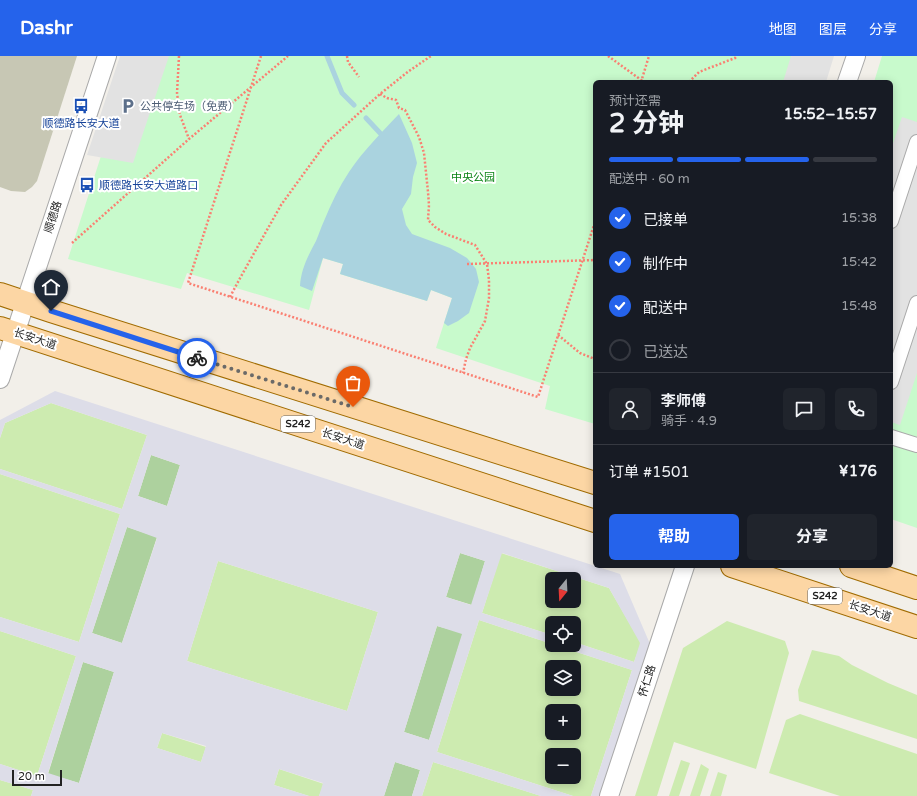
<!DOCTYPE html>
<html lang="zh">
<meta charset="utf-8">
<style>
body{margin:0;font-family:"Varela Round","Noto Sans SC",sans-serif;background:#20242c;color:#f1f3f6;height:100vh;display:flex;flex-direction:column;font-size:15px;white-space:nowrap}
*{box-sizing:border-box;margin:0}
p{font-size:13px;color:#9ea1a6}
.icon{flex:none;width:22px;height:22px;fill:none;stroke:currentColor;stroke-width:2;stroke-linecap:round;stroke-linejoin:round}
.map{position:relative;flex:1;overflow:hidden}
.details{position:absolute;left:593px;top:24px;width:300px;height:488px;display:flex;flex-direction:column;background:#171b24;border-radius:6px;box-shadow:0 2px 10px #0003}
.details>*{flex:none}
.needle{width:26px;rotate:198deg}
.controls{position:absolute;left:545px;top:516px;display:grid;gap:8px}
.controls a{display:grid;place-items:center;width:36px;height:36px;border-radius:6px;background:#171b24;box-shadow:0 2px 10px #0003;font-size:20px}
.scale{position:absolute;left:12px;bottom:10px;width:50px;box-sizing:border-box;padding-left:4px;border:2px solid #222;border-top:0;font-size:11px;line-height:14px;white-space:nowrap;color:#222;-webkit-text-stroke:3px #fff;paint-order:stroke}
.pin{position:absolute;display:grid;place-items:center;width:34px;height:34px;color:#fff;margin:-41px -17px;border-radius:50% 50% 50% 0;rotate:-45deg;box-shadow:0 0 4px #0007}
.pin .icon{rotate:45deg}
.courier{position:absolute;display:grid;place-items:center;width:40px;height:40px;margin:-20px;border:3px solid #2563eb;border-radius:50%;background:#fff;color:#222;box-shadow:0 1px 5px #0007}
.head em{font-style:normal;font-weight:700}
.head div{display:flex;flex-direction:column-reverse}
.head{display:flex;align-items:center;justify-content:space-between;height:68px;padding:0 16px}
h1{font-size:26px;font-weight:700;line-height:30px}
.bar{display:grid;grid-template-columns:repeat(4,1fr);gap:6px 4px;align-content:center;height:48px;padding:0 16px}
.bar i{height:5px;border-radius:3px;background:#363941}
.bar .selected{background:#2563eb}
.bar p{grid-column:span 4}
.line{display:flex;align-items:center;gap:10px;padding:0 16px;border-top:1px solid #363941}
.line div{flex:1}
.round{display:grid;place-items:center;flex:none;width:42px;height:42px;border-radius:6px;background:#20242c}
ol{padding:0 16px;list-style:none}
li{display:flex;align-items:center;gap:12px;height:44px}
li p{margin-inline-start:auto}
li .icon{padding:4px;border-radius:50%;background:#2563eb;color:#fff;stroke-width:4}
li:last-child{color:#9ea1a6}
li i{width:22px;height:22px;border:2px solid #363941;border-radius:50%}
.cta{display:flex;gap:8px;margin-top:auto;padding:8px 16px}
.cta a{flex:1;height:46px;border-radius:6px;background:#2563eb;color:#fff;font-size:16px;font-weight:700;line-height:46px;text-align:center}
.cta a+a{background:#20242c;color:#f1f3f6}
header{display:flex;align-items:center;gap:24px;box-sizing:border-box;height:56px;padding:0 20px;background:#2563eb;color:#fff}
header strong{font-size:19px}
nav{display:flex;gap:22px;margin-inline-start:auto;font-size:14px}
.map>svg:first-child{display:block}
</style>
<header>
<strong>Dashr</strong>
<nav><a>地图</a><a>图层</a><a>分享</a></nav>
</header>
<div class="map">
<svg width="917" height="740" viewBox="0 0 917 740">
<rect width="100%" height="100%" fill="#f2efe9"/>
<path fill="#c7c7b4" d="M0 0H77L37 125 32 131 25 136 11 135 0 131Z"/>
<path fill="#cdebb0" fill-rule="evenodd" d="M51 347 147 379 122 453 0 413V382L5 367Z
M0 418 120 458 79 586 0 561Z
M501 497 609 532 641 587 634 606 574 586V567H552V579L482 557ZM552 523H574V545H552Z
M218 505 378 556 347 655 187 605Z
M479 564 552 588V589H555L632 614 591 740H573L437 696ZM552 611H574V633H552ZM552 655H574V677H552ZM552 699H574V721H552Z
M727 565 785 585 789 597 756 713 674 686 657 740H635L683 592Z
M0 575 76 600 37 720 0 708Z
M812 594 839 600 852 609 888 627 917 639V683L799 645 798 634Z
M800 658 917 698V740H840L769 717 786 664Z
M162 677 206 691 201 706 157 692Z
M681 704 690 707 679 740H669Z
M433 706 541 740H422Z
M701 708 709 713 700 740H690Z
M279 713 324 728 319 740H309L274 729Z
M718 716 727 719 721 740H710Z
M0 724 33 734 31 740H0Z"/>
<path fill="#add19e" d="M151 399 180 409 167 450 138 440Z
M127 471 157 481 122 587 92 577Z
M460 497 485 505 472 549 446 541Z
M437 570 463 577 429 684 404 676Z
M83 606 114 616 79 727 48 718Z
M395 706 420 714 412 740H384Z"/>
<path fill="#c8facc" d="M133 0H806L797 26H595V368L545 353 550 330 436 292 452 242 431 234 427 245 340 218 343 208 323 202 309 254 187 217 181 233 68 203Z
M882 0H917V472L891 463V26H874Z"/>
<path fill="#e2e2e2" d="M120 0H169L133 107 87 99Z
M791 0H834L826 26H783Z
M902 61 917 66V317L900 369 891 366V93Z"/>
<path fill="#dddde8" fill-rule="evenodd" d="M55 335 620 518 650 588 600 740H591L632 614 555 589H574V586L634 606 640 587 609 532 502 497 482 557 552 579V588L479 564 437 696 573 740H541L433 706 422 740H412L420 714 395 706 384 740H319L323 727 279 713 274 729 309 740H31L33 734 0 724V708L37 720 76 600 0 575V561L79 586 120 458 0 418V413L122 453 147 379 51 347 5 367 0 382V364ZM151 399 180 409 167 450 138 440ZM127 471 157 482 122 587 92 577ZM460 497 485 505 471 549 446 541ZM218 505 378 556 347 655 187 605ZM437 570 462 578 429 684 404 676ZM83 606 114 616 79 727 48 717ZM162 677 206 690 201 706 157 692Z"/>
<path fill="#aad3df" d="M399 58 412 87 417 107 413 121 411 138 402 153 406 169 412 178 450 192 467 202 476 213 479 226 469 257 458 265 448 270 444 267 452 242 431 234 427 245 340 218 343 208 323 202 312 235 300 230C301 213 308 200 316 185 319 178 321 171 324 165 331 148 339 131 349 116 363 95 382 76 399 58Z"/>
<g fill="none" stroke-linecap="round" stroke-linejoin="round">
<path stroke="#aad3df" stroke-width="5" d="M327 0 342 37 354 49
M366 62 380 77"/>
<defs>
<path id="minor" d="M891 165 917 86
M891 326 917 247
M891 381 917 389"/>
<path id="tertiary" d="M847 26 856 0
M0 323 107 0
M609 740 685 510"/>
<path id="primary" d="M0 238 51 255 595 427
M0 272 595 465
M732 510 917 571
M851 510 917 532"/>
</defs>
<use href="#minor" stroke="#a9a9a9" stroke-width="16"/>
<use href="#tertiary" stroke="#a9a9a9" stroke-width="20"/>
<use href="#primary" stroke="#a06b00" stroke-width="24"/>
<path stroke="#fa8072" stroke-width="2.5" stroke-dasharray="2 2" stroke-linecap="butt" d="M179 0 177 37 180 59 189 83
M261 0 188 227 538 341 595 166
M347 0 348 6 359 21
M608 0 644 26
M641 26 649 0
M689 26 699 16 735 2 737 0
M380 38 387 42 396 44 399 52 405 54 419 81 424 97 428 136 429 149 428 164 435 171 446 178 475 189 487 208 489 224V242L485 265 470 292 466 303 463 317
M72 187 189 83 288 0
M467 208 595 204
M230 241 239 224 281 149 326 87 380 38 409 15 431 0
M558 279 580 297 595 303"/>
<use href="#minor" stroke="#fff" stroke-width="14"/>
<use href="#tertiary" stroke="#fff" stroke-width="18"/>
<use href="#primary" stroke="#fcd6a4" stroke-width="22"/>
</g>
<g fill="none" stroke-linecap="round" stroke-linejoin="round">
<path stroke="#6b6a68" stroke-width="4" stroke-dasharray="0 7.2" d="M197 302 353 351"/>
<path stroke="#2563eb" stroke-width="5" d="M51 255 197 302"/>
</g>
<defs>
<symbol id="bus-bare" viewBox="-9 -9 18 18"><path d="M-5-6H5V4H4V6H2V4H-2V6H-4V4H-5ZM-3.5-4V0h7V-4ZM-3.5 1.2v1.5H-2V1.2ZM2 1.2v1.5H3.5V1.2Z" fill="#1a4fb4" stroke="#fff" stroke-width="2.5" paint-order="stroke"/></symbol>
<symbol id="parking-bare" viewBox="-9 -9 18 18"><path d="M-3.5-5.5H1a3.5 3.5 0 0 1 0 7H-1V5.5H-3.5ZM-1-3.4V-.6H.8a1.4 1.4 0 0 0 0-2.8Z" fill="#5c6f8a" stroke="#fff" stroke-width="2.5" paint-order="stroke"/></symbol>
</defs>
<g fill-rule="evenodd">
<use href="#bus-bare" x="70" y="39" width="22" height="22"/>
<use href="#parking-bare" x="117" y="39" width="22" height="22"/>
<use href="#bus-bare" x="76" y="118" width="22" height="22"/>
</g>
<g text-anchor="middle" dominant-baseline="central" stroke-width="4" stroke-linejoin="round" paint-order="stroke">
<g fill="#fff" stroke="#646464" stroke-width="1">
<rect x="281" y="360" width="34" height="16" rx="3"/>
<rect x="808" y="532" width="34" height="16" rx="3"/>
</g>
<g font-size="10" font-weight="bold" fill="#222">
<text x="298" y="368">S242</text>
<text x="825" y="540">S242</text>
</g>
<g font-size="11" fill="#4e5e75" stroke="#fff" text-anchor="start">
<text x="140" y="50">公共停车场（免费）</text>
</g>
<g font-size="11" fill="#164399" stroke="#fff">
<text x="81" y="67">顺德路长安大道</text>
<text x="99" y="129" text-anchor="start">顺德路长安大道路口</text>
</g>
<g font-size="11" fill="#0c8416" stroke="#fff">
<text x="473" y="121">中央公园</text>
</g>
<g font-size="11" fill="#222" stroke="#fff">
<text transform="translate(53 161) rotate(-72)">顺德路</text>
<text transform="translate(35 283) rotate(18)">长安大道</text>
<text transform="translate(343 383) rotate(18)">长安大道</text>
<text transform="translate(870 555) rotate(18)">长安大道</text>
<text transform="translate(647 625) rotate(-72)">怀仁路</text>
</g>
</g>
</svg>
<div class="controls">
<a><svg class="needle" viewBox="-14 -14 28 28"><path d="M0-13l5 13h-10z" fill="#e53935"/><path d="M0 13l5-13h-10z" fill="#9ea1a6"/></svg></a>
<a><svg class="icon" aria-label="locate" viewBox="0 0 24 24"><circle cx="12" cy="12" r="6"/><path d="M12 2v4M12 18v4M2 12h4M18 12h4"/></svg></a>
<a><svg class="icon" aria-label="layers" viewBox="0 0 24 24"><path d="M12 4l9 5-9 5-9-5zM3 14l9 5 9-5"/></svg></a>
<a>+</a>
<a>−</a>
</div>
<div class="scale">20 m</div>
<div class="pin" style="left:353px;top:351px;background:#ea580c"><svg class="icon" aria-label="bag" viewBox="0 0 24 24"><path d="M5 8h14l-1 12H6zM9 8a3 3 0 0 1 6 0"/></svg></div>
<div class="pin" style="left:51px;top:255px;background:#1f2937"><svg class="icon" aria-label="home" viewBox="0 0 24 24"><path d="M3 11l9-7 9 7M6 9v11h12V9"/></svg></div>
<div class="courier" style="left:197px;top:302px"><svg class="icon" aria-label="bike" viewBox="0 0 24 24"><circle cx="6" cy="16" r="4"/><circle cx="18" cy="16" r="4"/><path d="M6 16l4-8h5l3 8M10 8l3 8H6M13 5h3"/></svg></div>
<section class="details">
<div class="head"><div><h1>2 分钟</h1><p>预计还需</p></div><em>15:52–15:57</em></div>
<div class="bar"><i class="selected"></i><i class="selected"></i><i class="selected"></i><i></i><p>配送中 · 60 m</p></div>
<ol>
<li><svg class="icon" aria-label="check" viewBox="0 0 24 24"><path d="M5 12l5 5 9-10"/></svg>已接单<p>15:38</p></li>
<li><svg class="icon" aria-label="check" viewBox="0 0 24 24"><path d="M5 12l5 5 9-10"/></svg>制作中<p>15:42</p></li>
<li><svg class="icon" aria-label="check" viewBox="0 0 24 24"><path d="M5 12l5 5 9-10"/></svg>配送中<p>15:48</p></li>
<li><i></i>已送达</li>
</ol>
<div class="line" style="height:72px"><a class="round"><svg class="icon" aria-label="person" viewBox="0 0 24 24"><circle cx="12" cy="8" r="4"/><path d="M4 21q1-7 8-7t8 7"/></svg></a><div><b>李师傅</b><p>骑手 · 4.9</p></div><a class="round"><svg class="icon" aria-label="chat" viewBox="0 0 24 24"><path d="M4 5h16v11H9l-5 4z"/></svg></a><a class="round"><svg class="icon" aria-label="phone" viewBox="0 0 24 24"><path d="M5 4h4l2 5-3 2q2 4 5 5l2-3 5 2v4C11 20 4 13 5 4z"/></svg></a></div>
<div class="line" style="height:52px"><div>订单 #1501</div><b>¥176</b></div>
<div class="cta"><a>帮助</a><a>分享</a></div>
</section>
</div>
